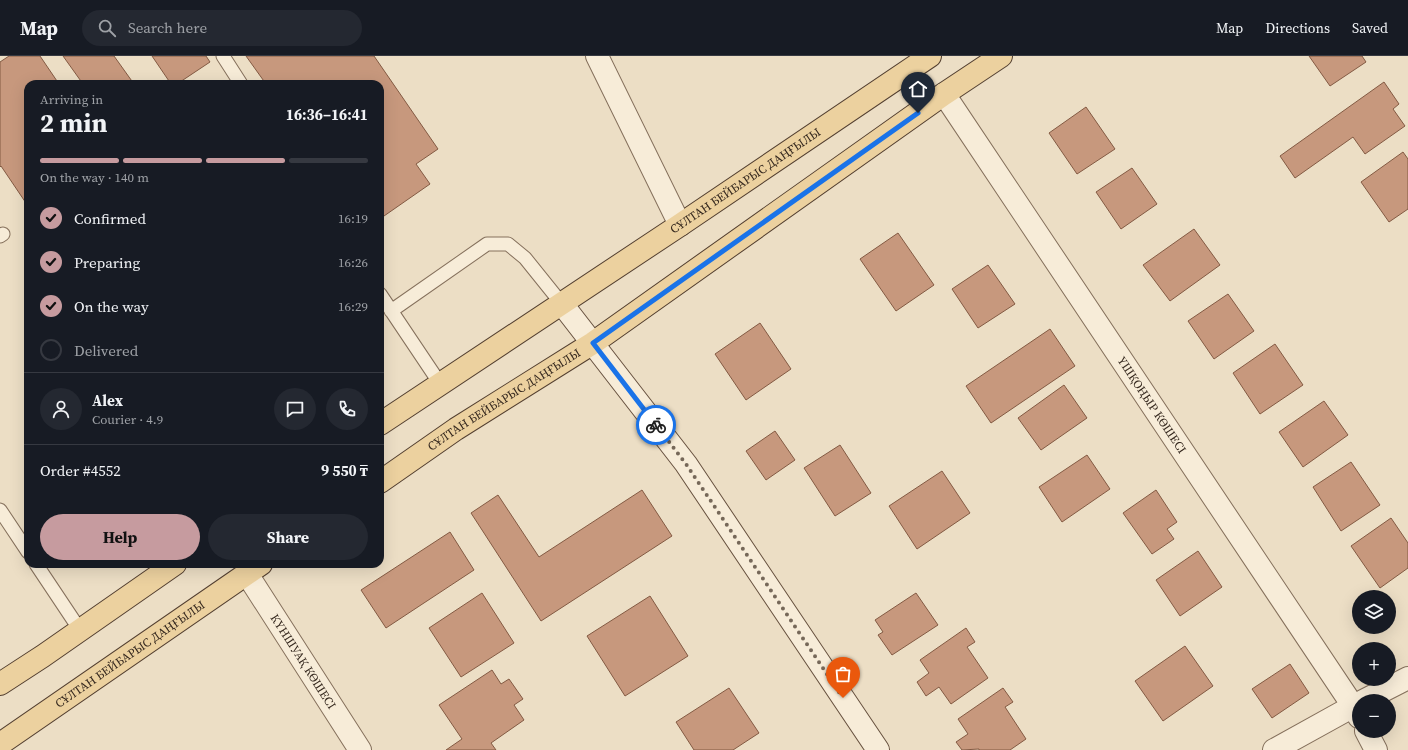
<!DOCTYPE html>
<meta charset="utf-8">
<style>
body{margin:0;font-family:"Source Serif 4",serif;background:#242831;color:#f1f3f6;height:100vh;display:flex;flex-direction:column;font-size:15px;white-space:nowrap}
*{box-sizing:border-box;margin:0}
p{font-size:13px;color:#9ea1a6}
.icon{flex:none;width:22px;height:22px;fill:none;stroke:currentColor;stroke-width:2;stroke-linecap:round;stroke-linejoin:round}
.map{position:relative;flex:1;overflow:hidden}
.drawer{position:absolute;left:24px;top:24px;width:360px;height:488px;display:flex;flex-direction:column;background:#171b24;border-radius:12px;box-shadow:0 4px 16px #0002}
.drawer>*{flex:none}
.controls{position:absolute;left:1352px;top:534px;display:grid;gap:8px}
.controls a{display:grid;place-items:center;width:44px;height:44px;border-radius:50%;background:#171b24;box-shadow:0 4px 16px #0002;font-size:20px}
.pin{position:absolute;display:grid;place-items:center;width:34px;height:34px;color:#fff;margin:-41px -17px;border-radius:50% 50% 50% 0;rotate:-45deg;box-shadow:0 0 4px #0007}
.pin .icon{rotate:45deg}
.courier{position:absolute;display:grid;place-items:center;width:40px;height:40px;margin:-20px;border:3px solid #1a73e8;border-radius:50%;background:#fff;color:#222;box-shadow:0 1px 5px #0007}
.summary em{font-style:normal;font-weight:700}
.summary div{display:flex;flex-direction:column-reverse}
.summary{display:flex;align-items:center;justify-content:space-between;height:68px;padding:0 16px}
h1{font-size:26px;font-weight:700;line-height:30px}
.bar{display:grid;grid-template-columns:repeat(4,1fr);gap:6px 4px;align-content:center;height:48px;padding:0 16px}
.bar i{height:5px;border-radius:3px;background:#363941}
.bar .on{background:#c69b9f}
.bar p{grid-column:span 4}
.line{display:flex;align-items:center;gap:10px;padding:0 16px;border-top:1px solid #363941}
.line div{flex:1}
.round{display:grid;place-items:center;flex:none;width:42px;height:42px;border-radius:21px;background:#242831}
ol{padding:0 16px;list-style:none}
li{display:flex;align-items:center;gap:12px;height:44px}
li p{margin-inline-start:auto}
li .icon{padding:4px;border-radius:50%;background:#c69b9f;color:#111;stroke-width:4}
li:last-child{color:#9ea1a6}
li i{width:22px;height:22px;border:2px solid #363941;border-radius:50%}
.button{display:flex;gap:8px;margin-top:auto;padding:8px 16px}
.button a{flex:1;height:46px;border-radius:24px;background:#c69b9f;color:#111;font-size:16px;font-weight:700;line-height:46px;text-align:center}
.button a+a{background:#242831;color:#f1f3f6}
header{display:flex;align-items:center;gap:24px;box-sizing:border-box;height:56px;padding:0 20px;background:#171b24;border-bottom:1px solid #363941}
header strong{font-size:19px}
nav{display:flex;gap:22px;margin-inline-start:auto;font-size:14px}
.search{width:280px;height:36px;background:#242831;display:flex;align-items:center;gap:10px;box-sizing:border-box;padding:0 14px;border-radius:22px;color:#9ea1a6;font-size:15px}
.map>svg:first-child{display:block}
</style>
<header>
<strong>Map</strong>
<div class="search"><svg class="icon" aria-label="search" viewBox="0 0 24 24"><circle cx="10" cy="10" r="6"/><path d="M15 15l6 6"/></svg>Search here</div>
<nav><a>Map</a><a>Directions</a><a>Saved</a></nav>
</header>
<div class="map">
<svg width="1408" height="694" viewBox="0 0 1408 694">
<rect width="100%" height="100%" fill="#ecdec5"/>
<path fill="#c7987d" stroke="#835a43" d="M9 0H40L59 28H28V150L1 110 0 111V6Z
M63 0H114L134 28H83Z
M152 0H206L210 6 177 28H171Z
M246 0H374L438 93 416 108 430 128 384 160 380 154V28H266Z
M1309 0H1362L1366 6 1330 30Z
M1384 26 1399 48 1393 53 1405 70 1365 98 1353 81 1295 122 1280 100Z
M1086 51 1115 93 1077 118 1049 77Z
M1403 96 1408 103V153L1389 166 1361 126Z
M1132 112 1157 148 1121 173 1096 136Z
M1194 173 1220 209 1170 245 1143 209Z
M898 177 934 229 896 255 860 203Z
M988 209 1015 248 978 272 952 233Z
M1228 238 1254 275 1214 303 1188 265Z
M760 267 791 313 746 344 715 298Z
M1050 273 1075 310 991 367 966 330Z
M1275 288 1303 329 1260 358 1233 317Z
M1064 329 1087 362 1041 394 1018 362Z
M1324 345 1348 379 1303 411 1279 376Z
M775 375 795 404 766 424 746 395Z
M840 389 871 437 835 460 804 412Z
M1087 399 1110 433 1062 466 1039 431Z
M1351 406 1380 449 1341 475 1313 431Z
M942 415 970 457 917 493 889 450Z
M642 434 672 480 541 565 471 457 498 439 539 501Z
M1156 434 1177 466 1167 473 1174 483 1152 498 1123 457Z
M1391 462 1408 487V512L1380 532 1351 490Z
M450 476 474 514 386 572 361 534Z
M1198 495 1222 531 1180 560 1156 524Z
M482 537 514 587 461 621 429 572Z
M916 537 938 569 892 599 878 579 883 576 875 564Z
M650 540 688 600 625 640 587 580Z
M966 572 975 586 967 591 988 622 951 648 939 631 926 640 917 626 929 617 920 604Z
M1185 590 1213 630 1163 665 1135 625Z
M1290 608 1309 637 1272 662 1252 633Z
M492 614 501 628 509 623 523 643 514 649 524 664 491 687 496 694H446L462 683 439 649Z
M729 632 759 677 733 694H694L676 666Z
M1003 632 1013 646 1005 651 1026 683 1010 694H979V693L962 694 956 686 968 678 958 663Z"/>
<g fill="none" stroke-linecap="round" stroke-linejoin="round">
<defs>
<path id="lane" d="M223 0 241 28
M0 180 3 178
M380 238 441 329
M391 255 487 188H508L525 202 562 248
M0 454 28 496
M36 508 80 574"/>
<g id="street">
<path d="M597 0 680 169"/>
<path id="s1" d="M944 38 1353 650 1359 661"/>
<path id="s2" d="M247 518 360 694"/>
<path d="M1363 645 1408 622"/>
<path d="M1366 675 1376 694"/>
<path d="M1274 694 1359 647"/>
</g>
<path id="secondary" d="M562 248 686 408 878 694"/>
<g id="primary">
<path id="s3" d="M380 368 680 169 930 0"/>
<path id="s4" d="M380 426 456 373 593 287 944 38 1001 0"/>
<path d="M0 628 43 600 175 508"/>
<path id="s5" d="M0 688 261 508"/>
</g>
</defs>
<use href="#lane" stroke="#85705c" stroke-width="15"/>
<use href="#street" stroke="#85705c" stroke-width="24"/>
<use href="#secondary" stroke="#67513f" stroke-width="24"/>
<use href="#primary" stroke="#533f30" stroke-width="24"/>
<use href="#lane" stroke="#f7ecd8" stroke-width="13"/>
<use href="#street" stroke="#f7ecd8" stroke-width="22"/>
<use href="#secondary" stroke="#f7ecd8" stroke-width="22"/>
<use href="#primary" stroke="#ecd19f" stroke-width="22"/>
</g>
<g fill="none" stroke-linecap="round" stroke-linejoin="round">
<path stroke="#766859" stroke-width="4" stroke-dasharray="0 7.2" d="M656 369 686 408 843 642"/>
<path stroke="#1a73e8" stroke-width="5" d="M656 369 593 287 918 57"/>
</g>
<g text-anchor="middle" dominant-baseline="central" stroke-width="3.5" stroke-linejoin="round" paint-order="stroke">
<g font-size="12" fill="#36291f" stroke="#f3e9d4">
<text stroke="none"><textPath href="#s3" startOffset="439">СҰЛТАН БЕЙБАРЫС ДАҢҒЫЛЫ</textPath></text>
<text stroke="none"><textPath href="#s4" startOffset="149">СҰЛТАН БЕЙБАРЫС ДАҢҒЫЛЫ</textPath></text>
<text stroke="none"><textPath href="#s1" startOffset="374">ҮШҚОҢЫР КӨШЕСІ</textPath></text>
<text stroke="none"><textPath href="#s5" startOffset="158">СҰЛТАН БЕЙБАРЫС ДАҢҒЫЛЫ</textPath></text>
<text stroke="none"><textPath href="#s2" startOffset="104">КҮНШУАҚ КӨШЕСІ</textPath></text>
</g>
</g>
</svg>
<div class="controls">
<a><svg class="icon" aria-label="layers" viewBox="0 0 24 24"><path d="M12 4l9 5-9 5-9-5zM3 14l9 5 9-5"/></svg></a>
<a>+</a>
<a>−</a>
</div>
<div class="pin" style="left:843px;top:642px;background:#ea580c"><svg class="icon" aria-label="bag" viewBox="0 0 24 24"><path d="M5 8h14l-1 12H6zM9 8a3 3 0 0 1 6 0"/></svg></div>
<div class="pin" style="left:918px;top:57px;background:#1f2937"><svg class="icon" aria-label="home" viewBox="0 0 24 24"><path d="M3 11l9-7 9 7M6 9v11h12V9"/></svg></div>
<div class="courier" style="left:656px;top:369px"><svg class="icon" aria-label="bike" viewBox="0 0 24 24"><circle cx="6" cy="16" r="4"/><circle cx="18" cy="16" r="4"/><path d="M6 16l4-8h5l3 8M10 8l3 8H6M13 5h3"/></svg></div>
<section class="drawer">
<div class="summary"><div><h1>2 min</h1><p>Arriving in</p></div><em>16:36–16:41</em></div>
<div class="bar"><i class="on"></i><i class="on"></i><i class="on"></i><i></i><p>On the way · 140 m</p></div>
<ol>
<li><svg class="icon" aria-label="check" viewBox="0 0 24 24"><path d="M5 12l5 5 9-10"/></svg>Confirmed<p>16:19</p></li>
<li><svg class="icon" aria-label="check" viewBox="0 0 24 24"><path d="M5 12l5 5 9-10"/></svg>Preparing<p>16:26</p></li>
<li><svg class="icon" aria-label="check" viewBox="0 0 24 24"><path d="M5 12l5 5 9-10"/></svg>On the way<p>16:29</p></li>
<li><i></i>Delivered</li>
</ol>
<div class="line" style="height:72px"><a class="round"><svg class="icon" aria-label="person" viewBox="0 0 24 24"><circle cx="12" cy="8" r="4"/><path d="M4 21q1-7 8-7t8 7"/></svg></a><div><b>Alex</b><p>Courier · 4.9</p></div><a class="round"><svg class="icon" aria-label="chat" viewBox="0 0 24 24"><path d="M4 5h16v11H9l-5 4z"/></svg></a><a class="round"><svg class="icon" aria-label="phone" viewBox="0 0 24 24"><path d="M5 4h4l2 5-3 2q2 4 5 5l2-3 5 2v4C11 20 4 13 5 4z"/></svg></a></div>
<div class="line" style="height:52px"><div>Order #4552</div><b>9 550 ₸</b></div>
<div class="button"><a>Help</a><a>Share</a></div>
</section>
</div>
